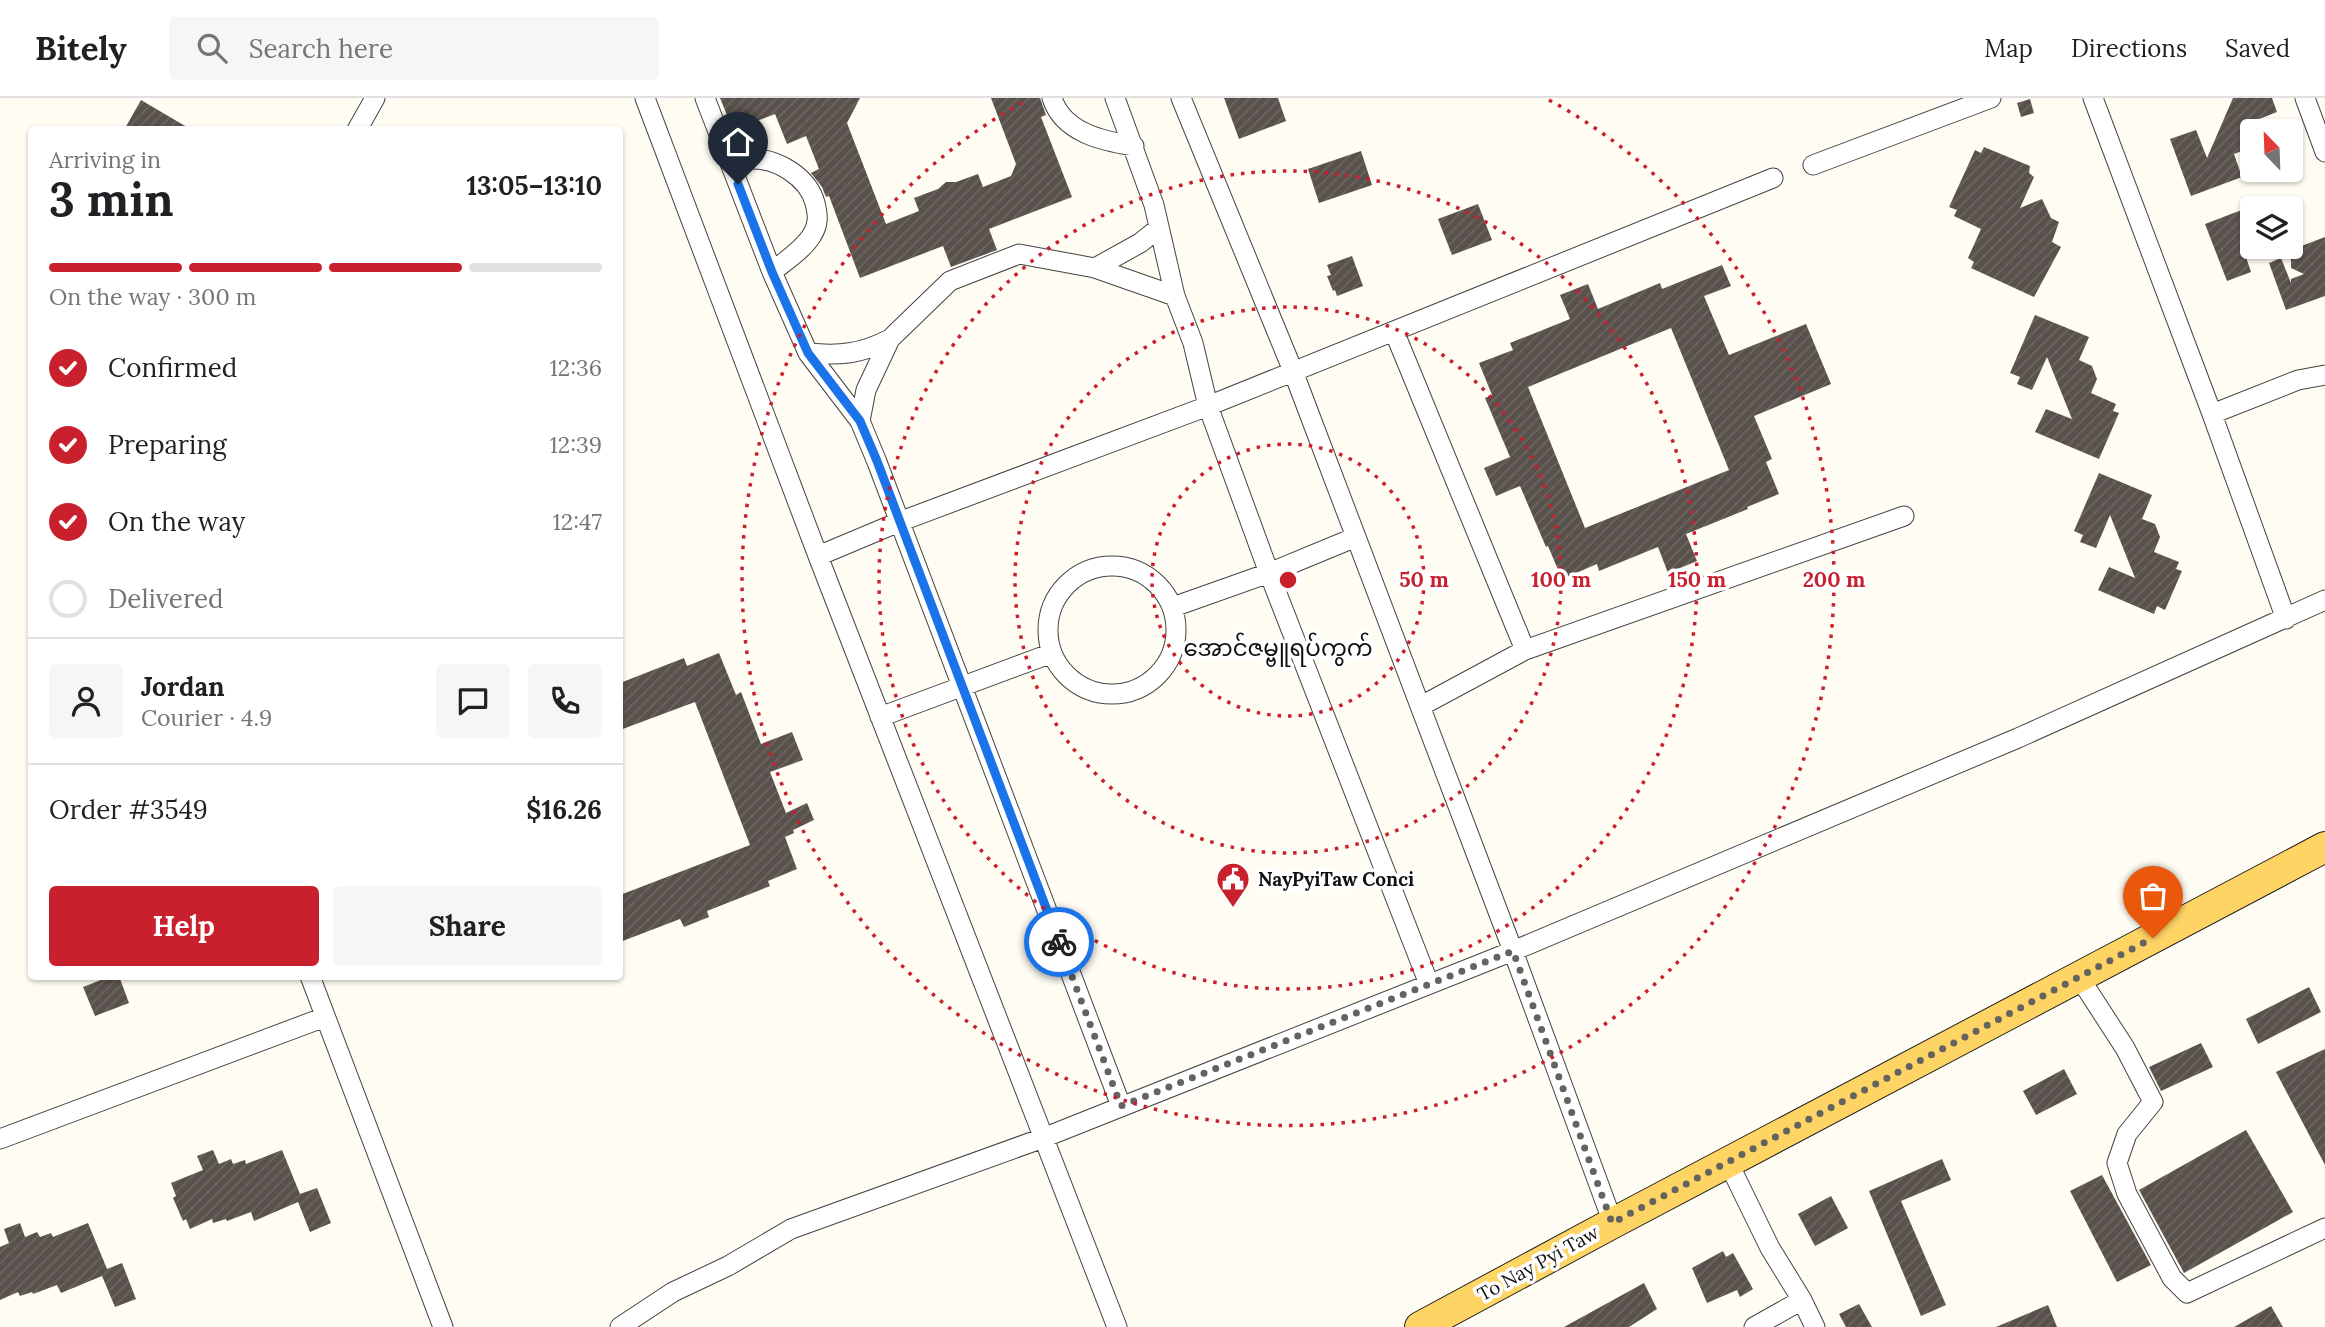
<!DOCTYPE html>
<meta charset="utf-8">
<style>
body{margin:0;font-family:Lora,"Noto Sans Myanmar",serif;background:#f6f6f6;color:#202124;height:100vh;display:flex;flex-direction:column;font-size:26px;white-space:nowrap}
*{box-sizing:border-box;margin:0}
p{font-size:23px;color:#757577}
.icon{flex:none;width:38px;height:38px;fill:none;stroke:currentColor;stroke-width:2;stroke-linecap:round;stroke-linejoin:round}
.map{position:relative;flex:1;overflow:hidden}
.drawer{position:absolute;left:28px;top:28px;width:595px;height:854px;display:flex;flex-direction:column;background:#fff;border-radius:7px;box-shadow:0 2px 5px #0004}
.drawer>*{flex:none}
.needle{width:46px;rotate:337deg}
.controls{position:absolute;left:2240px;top:21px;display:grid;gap:14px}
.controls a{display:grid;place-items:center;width:63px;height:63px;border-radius:7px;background:#fff;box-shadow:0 2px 5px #0004;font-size:35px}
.pin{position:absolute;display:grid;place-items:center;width:60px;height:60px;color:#fff;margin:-72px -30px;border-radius:50% 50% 50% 0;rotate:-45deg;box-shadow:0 0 7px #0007}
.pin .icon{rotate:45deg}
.courier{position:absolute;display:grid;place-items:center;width:70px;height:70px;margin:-35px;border:5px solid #1a73e8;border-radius:50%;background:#fff;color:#222;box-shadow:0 2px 9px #0007}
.summary em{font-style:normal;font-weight:700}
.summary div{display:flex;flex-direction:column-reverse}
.summary{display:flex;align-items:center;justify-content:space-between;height:119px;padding:0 21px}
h1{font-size:46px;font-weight:700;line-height:52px}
.bar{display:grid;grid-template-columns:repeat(4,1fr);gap:10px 7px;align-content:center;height:84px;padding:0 21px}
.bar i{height:9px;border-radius:5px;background:#e0e0e0}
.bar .selected{background:#c8202d}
.bar p{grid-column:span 4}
.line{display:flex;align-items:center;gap:18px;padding:0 21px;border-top:2px solid #e0e0e0}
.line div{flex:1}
.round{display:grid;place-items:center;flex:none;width:74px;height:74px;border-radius:7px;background:#f6f6f6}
ol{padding:0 21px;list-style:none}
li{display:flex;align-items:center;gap:21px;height:77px}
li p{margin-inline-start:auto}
li .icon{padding:7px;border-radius:50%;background:#c8202d;color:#fff;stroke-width:4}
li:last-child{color:#757577}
li i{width:38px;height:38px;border:4px solid #e0e0e0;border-radius:50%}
.button{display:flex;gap:14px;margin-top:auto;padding:14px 21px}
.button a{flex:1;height:80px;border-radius:7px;background:#c8202d;color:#fff;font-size:28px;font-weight:700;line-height:80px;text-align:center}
.button a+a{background:#f6f6f6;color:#202124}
header{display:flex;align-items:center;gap:42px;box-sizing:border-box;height:98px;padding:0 35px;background:#fff;border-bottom:2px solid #e0e0e0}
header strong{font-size:33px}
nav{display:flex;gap:38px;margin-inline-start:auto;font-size:24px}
.search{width:490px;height:63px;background:#f6f6f6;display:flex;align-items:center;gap:18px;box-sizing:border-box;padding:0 24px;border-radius:7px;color:#757577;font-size:26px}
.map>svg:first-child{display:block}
</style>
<header>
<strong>Bitely</strong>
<div class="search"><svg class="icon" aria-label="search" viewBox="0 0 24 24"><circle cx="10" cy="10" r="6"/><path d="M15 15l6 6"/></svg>Search here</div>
<nav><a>Map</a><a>Directions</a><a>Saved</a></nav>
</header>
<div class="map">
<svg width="2325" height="1229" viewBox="0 0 2325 1229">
<defs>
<pattern id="building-hatch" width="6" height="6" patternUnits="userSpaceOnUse" patternTransform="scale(1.75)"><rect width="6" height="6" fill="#59514c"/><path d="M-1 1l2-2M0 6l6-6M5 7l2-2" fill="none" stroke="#6c6561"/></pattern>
</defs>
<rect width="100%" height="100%" fill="#fffcf3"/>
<path fill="url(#building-hatch)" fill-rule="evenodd" d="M720 0H860L847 25 886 126 919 113 914 100 938 91 946 84H956L978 76 983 89 1011 78 1016 66 991 0H1040L1046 17 1041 19 1072 99 989 131 997 152 951 169 943 148 860 180 829 98 826 99 822 89 811 75 819 71 806 38 787 46 775 16 754 24 753 21 732 29Z
M1224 0H1278L1286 23 1239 41Z
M2233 0H2272L2277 14 2254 23 2258 33H2252V49L2234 56 2242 79 2191 98 2170 41 2196 32 2207 60Z
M2030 1 2034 15 2021 19 2017 5Z
M141 2 192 32H124Z
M1984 49 2030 68 2029 75 2034 79 2020 110 2042 101 2051 120 2059 124 2052 144 2061 149 2034 199 1971 170 1974 164 1968 160 1981 131 1954 118 1957 112 1949 109 1975 52 1981 55Z
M1361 53 1372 87 1319 105 1308 71Z
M1478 106 1492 142 1452 157 1438 121Z
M2252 108V152L2242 147 2251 174 2227 183 2205 126Z
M2325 139V198L2286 212 2269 165 2281 160 2291 185V181L2304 176 2291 170V152Z
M1352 158 1363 188 1337 198 1335 192 1333 193 1327 178 1331 177 1327 167Z
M1722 167 1731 188 1704 198 1729 257 1806 226 1831 286 1754 318 1772 361 1766 364 1779 396 1747 409 1748 411 1686 436 1697 463 1668 475 1658 449 1599 473 1597 466 1562 481 1548 448 1546 449 1520 388 1496 398 1484 370 1510 359 1485 300 1492 297 1479 265 1513 252 1510 245 1570 221 1560 197 1588 186 1598 211 1660 185 1662 191ZM1671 230 1729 372 1585 430 1528 289Z
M2035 217 2089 239 2079 262 2092 268 2097 281 2091 295 2116 306 2113 313 2119 315 2099 361 2035 334 2046 311 2072 321 2047 259 2032 292 2017 286 2020 279 2010 275Z
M2099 375 2152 397 2142 421 2155 426 2160 439 2154 454 2179 464 2176 471 2182 473 2165 512 2157 508 2154 516 2098 492 2109 469 2135 480 2110 417 2096 450 2080 444 2083 437 2074 433Z
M719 555 736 597 741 594 761 646 792 634 803 662 770 674 786 715 807 705 814 722 793 732 794 735 785 739 797 771 768 783 770 788 707 813 709 819 684 829 680 821 620 844V797L750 747 695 604 620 632V585L684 560 687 568Z
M111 878H119L129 905 95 918 83 889Z
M2309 889 2321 914 2258 946 2246 921Z
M2201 945 2213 969 2161 993 2149 969Z
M2325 951V1067L2276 974Z
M2064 971 2077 996 2036 1017 2023 993Z
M2246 1032 2293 1114 2184 1175 2139 1092Z
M213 1052 219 1066 231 1061 233 1066 245 1062 246 1066 282 1052 300 1096 317 1090 331 1125 310 1134 298 1104 254 1123 251 1114 227 1123 226 1121 213 1125 212 1121 190 1131 186 1121 183 1123 173 1100 176 1098 171 1085 203 1072 197 1058Z
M1942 1061 1951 1082 1901 1103 1946 1207 1921 1218 1869 1093Z
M2102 1077 2151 1167 2117 1184 2070 1093Z
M1831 1098 1848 1130 1815 1148 1798 1116Z
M20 1125 25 1139 37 1134 40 1139 51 1135 53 1139 88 1125 107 1171 122 1165 136 1201 115 1209 102 1178 61 1195 57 1187 33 1196 32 1194 20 1198 18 1194 0 1202V1149L9 1145 4 1131Z
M1723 1153 1726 1159 1733 1155 1753 1191 1740 1199 1737 1192 1707 1205 1692 1170Z
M1644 1185 1657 1211 1629 1229H1564Z
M1859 1206 1872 1229H1846L1839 1216Z
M2048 1207 2057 1229H1996Z
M2271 1208 2283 1229H2234Z"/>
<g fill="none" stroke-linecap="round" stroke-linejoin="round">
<defs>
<path id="street" d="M645 0 818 458 1117 1229
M705 0 772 174 808 255 860 323
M1052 0C1063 35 1103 43 1134 48
M1115 0 1154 107 1175 198
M1181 0 1293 273 1513 853 1613 1125
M2093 0 2212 316 2286 521
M2305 0 2325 54
M357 32 375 0
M730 64C737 63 744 61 751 61 777 60 808 79 815 105 818 117 819 126 812 137 803 152 785 163 772 174
M1813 67 1991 0
M1095 170 1140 145 1159 130
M1394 233 1525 552
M808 255C840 258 861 256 890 241
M2212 316 2298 282 2325 277
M818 458 899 424 1208 308 1773 80
M1048 532a64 64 0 1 1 128 0a64 64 0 1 1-128 0Z
M1173 509 1269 475 1356 439
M1421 608 1525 552 1904 418
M880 619 1052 555
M310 878 443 1229
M2079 879 2125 950 2153 1004 2127 1036 2117 1065 2127 1096 2172 1180 2187 1195 2325 1130
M1121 1008 877 364 860 323 866 292 890 241 950 183 1019 156 1095 170 1175 198 1193 245 1208 308 1269 475 1429 886
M0 1041 325 919
M1728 1064 1770 1150 1802 1202
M620 1229 673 1194 728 1168 791 1131 1043 1040 1513 853 2018 640 2325 502
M1754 1229 1802 1202 1815 1229"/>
<path id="primary" d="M1420 1229 1613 1125 2325 749"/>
</defs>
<use href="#street" stroke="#434343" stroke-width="21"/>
<use href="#primary" stroke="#212121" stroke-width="32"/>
<use href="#street" stroke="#fff" stroke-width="19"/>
<use href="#primary" stroke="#fed464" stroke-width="30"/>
</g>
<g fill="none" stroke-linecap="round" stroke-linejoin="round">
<path stroke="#64635f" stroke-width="7" stroke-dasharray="0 12.6" d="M1059 844 1121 1008 1513 853 1612 1125 2153 840"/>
<path stroke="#1a73e8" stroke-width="9" d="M738 86 772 174 808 255 860 323 877 363 1059 844"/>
</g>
<g fill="none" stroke="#c8202d" stroke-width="3.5" stroke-dasharray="3.5 7">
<circle cx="1288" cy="482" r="136"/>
<circle cx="1288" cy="482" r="273"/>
<circle cx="1288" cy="482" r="409"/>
<path d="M1549 2A546 546 0 1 1 1027 2"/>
</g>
<defs>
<symbol id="civic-pin" viewBox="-11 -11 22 30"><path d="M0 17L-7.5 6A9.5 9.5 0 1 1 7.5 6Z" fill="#c8202d" stroke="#fff"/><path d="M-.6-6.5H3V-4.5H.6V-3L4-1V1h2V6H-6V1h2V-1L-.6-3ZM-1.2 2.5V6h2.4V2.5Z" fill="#fff"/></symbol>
</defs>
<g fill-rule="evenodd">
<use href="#civic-pin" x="1214" y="762" width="38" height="52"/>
</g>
<g text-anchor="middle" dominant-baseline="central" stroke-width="7" stroke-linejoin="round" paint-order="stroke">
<g font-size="19" font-weight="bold" fill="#101010" stroke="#fff" text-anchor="start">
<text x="1258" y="781">NayPyiTaw Conci</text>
</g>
<g font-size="19" fill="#101010" stroke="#fff">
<text transform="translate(1538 1165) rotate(-29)">To Nay Pyi Taw</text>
</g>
<g font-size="23" fill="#101010" stroke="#fff">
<text x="1278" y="549">အောင်ဇမ္ဗူရပ်ကွက်</text>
</g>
</g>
<circle cx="1288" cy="482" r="10" fill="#c8202d" stroke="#fff" stroke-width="3.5"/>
<g font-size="21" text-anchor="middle" font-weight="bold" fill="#c8202d" stroke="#fff" stroke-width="7" stroke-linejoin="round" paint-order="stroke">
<text x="1424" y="489">50 m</text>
<text x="1561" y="489">100 m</text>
<text x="1697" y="489">150 m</text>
<text x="1834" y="489">200 m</text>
</g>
</svg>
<div class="controls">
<a><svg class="needle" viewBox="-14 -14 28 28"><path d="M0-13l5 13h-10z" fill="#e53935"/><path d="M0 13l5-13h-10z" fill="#757577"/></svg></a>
<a><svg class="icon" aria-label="layers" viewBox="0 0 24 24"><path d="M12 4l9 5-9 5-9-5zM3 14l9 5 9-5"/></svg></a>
</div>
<div class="pin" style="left:2153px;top:840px;background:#ea580c"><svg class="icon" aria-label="bag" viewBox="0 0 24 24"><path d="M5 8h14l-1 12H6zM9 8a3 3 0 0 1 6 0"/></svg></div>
<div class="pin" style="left:738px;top:86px;background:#1f2937"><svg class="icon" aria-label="home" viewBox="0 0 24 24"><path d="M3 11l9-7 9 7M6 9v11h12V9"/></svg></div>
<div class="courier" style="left:1059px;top:844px"><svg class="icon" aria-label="bike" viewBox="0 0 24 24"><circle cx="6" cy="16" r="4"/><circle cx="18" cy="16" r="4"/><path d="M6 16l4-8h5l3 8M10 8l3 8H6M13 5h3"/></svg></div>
<section class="drawer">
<div class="summary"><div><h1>3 min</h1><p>Arriving in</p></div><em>13:05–13:10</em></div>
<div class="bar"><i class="selected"></i><i class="selected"></i><i class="selected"></i><i></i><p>On the way · 300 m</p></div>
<ol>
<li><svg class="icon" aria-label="check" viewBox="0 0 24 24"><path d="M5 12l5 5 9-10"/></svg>Confirmed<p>12:36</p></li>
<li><svg class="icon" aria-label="check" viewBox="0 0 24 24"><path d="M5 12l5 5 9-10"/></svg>Preparing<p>12:39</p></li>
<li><svg class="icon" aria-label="check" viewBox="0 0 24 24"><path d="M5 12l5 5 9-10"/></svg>On the way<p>12:47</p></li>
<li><i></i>Delivered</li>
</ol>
<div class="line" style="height:126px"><a class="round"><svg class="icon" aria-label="person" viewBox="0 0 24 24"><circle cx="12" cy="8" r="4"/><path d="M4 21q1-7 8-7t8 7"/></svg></a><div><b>Jordan</b><p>Courier · 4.9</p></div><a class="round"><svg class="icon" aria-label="chat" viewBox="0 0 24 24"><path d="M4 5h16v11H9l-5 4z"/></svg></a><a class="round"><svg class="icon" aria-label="phone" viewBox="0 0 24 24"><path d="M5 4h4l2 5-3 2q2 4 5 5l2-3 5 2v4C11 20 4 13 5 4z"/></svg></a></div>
<div class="line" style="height:91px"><div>Order #3549</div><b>$16.26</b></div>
<div class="button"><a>Help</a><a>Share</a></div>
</section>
</div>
